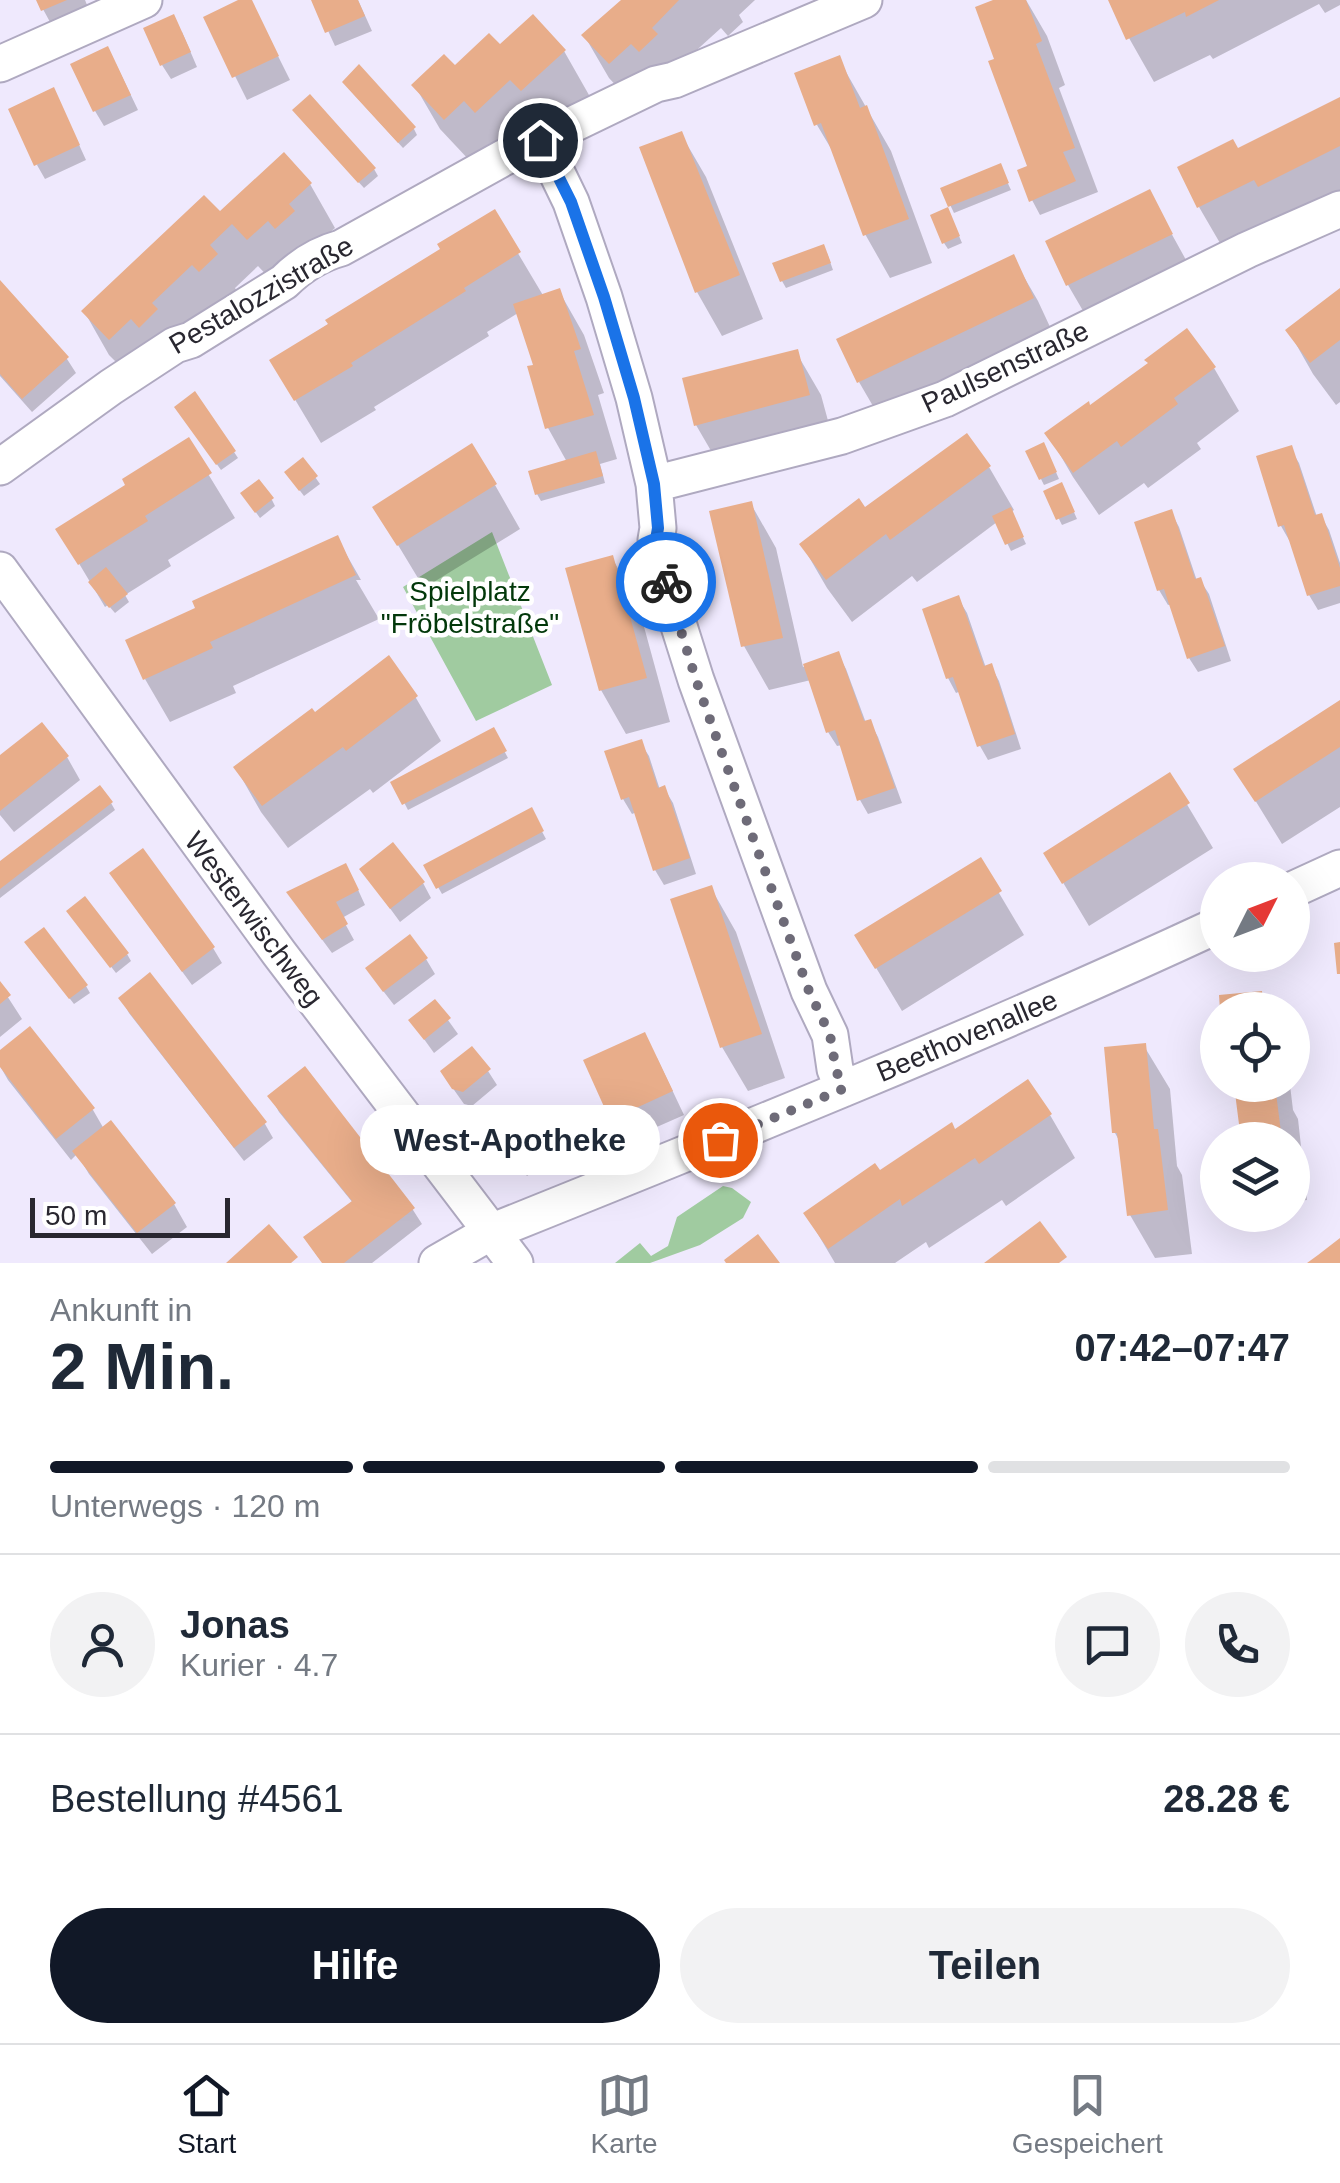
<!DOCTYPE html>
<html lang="de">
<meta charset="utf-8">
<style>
body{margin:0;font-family:Helvetica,sans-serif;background:#f2f2f3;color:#1f2937;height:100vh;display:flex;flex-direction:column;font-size:38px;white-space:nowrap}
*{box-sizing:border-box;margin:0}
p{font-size:32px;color:#747a83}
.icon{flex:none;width:55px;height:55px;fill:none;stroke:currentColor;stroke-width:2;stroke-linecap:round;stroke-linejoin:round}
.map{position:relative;height:1263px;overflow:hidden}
.side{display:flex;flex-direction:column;background:#fff;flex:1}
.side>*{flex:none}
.needle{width:65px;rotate:48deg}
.fabs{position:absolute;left:1200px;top:862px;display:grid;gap:20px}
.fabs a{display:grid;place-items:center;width:110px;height:110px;border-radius:50%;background:#fff;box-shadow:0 10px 40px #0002;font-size:50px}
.scale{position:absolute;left:30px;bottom:25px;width:200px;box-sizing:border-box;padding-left:10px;border:5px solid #292730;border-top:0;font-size:28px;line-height:35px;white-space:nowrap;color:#292730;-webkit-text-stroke:8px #fff;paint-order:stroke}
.pin{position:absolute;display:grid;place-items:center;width:85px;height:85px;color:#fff;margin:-42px;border:5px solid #fff;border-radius:50%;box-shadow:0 2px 10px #0007}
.courier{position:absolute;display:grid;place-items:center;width:100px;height:100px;margin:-50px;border:8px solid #1a73e8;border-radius:50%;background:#fff;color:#222;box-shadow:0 2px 12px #0007}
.bubble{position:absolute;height:70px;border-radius:35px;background:#fff;box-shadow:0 10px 40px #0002;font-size:32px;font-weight:700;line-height:70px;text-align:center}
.head em{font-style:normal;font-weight:700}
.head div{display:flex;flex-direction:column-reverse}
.head{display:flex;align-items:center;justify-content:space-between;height:170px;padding:0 50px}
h1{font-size:65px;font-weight:700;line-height:75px}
.bar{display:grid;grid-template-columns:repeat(4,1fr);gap:15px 10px;align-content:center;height:120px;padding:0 50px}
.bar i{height:12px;border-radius:8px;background:#e0e1e3}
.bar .on{background:#111827}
.bar p{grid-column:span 4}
.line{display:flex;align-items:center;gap:25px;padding:0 50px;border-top:2px solid #e0e1e3}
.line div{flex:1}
.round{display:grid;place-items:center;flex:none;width:105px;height:105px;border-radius:52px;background:#f2f2f3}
.button{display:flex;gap:20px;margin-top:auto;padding:20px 50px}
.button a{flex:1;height:115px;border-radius:60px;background:#111827;color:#fff;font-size:40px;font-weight:700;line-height:115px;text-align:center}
.button a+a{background:#f2f2f3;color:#1f2937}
.dock{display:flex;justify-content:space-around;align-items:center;height:140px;border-top:2px solid #e0e1e3;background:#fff;font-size:28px;color:#747a83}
.dock a{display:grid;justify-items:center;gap:5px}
.dock .on{color:#111827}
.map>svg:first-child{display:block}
</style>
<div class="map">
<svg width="1340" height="1263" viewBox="0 0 1340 1263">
<rect width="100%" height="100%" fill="#efe9fd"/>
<path fill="#a0cba0" d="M492 532 552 685 476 721 403 587Z
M723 1186 732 1188 751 1202 743 1218 700 1245 650 1263H615L640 1243 651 1256 668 1246 677 1217Z"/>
<path fill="#0003" d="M38 0H85L92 17 56 33Z
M244 0H250L290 80 247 100 206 18Z
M314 0H358L372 31 335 46Z
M624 0H755L739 15 743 22 728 36 721 28 635 106 609 78 584 35Z
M1001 0H1026L1047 36 1065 85 1059 88 1098 192 1040 215 1032 200 1031 167 997 61Z
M1110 0H1340V5L1325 13 1319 4 1213 59 1210 55 1154 82 1129 38Z
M182 32 197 67 171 79 162 65Z
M500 48 564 51 589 95 560 122 549 110 502 154 490 143 470 161 440 129 415 86Z
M838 58 891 151 932 263 890 278 865 234 839 162 817 125Z
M116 64 138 110 104 126 95 111Z
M349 89 414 129 417 135 403 148Z
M1340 101V202L1224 250 1199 207 1237 151Z
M61 105 86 160 45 179 37 165Z
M299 117 374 169 378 176 364 188Z
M681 134 706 177 763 319 722 336 697 292 643 149Z
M1003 173 1011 190 954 213 943 190Z
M310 184 335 228 273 282 258 266 235 288 241 298 135 381 109 355 84 311 219 215Z
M1149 193 1196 278 1093 328 1068 285 1048 242Z
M494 213 544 297 559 291 584 335 604 393 598 395 617 459 600 464 605 483 541 501 537 494 567 462 548 428 530 368 537 367 518 313 487 332 489 336 374 407 376 410 321 443 272 361 443 249Z
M951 217 962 243 948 249 944 243Z
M827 253 833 270 786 288 782 281Z
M1013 258 1038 301 1057 342 884 425 859 382Z
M0 284 67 359 76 373 32 412 0 376Z
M1340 291V402L1336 405 1313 374 1288 330Z
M796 352 821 395 833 439 721 468 696 425Z
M1214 368 1239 411 1197 443 1201 449 1148 488 1144 483 1099 515 1073 477 1048 434 1090 408Z
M181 414 234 452 238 458 221 470Z
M188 441 235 518 168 560 171 566 125 595 129 602 115 613 108 605 105 607 59 530 129 486Z
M1290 448 1299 463 1317 517 1321 516 1329 530 1340 563V603L1318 610 1309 595 1292 540H1289L1281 526Z
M1047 452 1059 479 1044 485 1041 479Z
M303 460 320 484 304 496 291 479Z
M989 467 1014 510 1011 512 1026 544 1011 551 997 522 917 582 912 576 852 622 827 588 802 545 865 510Z
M495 485 520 529 424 588 375 507Z
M1065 492 1077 519 1062 525 1059 519Z
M247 500H272L275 506 260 518Z
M751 504 776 548 803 667 838 654 846 669 866 723 870 722 878 737 902 803 868 814 860 800 842 745 837 746 828 732 811 680 769 690 744 646Z
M1171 512 1179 527 1197 581 1200 580 1209 594 1231 661 1198 672 1189 658 1172 604 1168 605 1159 590Z
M337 538 361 580H356L379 619 233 686 236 693 170 722 145 679Z
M612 558 637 601 670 722 626 734 601 690Z
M958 598 967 613 986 668 991 666 999 681 1021 749 988 760 980 746 961 691 956 693 948 678Z
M388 658 416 698 441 741 373 793 370 789 288 848 261 812 236 768 314 716Z
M1340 703V807L1282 844 1236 769Z
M493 730 508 758 408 810 394 783Z
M640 742 649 756 660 790 664 788 673 803 696 874 664 885 655 870 637 812 632 814 623 799 608 753Z
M67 757 80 780 14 832 0 815V758Z
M1170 776 1213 848 1089 926 1046 854Z
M111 803 115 810 0 898V865Z
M531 811 546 839 442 894 426 866Z
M980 861 1024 935 902 1011 857 936Z
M362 870 423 883 431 898 400 922Z
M354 881 365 905 342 918 354 940 332 953 298 907Z
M121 888 213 948 222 963 192 985Z
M711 888 736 932 785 1078 748 1091 722 1047 673 901Z
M73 918 127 954 131 961 116 973Z
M31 949 86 986 90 993 74 1004Z
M426 959 435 974 394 1005 377 983Z
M0 985 22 1019 0 1037Z
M121 998 265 1124 273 1138 244 1161 129 1013Z
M435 1002 458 1034 434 1053 411 1021Z
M1144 1046 1170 1089 1177 1166 1182 1175 1192 1254 1155 1258 1130 1215 1121 1144 1115 1133Z
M0 1053 93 1110 104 1129 174 1204 187 1227 152 1254 89 1174 77 1154 71 1160 8 1080 0 1066Z
M657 1058 684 1115 625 1141 612 1118Z
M305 1069 413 1210 422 1224 372 1263H323L315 1253 353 1203 279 1112 271 1097Z
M488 1071 497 1085 472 1106 464 1104 452 1087Z
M1234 1085H1290L1293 1110 1298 1119 1307 1200 1292 1202V1140H1243L1238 1092Z
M1050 1115 1075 1158 1006 1206 1002 1200 929 1248 926 1242 895 1263H835L806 1214 955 1132Z
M497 1139 546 1142 554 1156 547 1161 550 1167 542 1173 537 1169 527 1176 515 1163 511 1162Z"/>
<path fill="#e8ad8a" d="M36 0H67L41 11Z
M238 0H252L279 56 232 78 203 17Z
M311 0H358L365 16 325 33Z
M621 0H679L652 28 658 34 639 52 631 44 609 64 581 35Z
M993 0H1026L1042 41 1036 44 1075 148 1063 152 1076 181 1029 202 1017 170 1027 166 988 61 994 59 975 7Z
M1108 0H1219L1186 17 1185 12 1126 40Z
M174 14 191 52 160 66 143 28Z
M533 14 566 50 521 91 510 80 475 113 464 101 444 120 411 85 444 54 455 65 489 33 500 44Z
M108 46 131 95 93 112 70 64Z
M840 55 860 108 867 105 909 219 863 236 821 123 814 126 794 73Z
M359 64 416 127 398 143 342 82Z
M54 87 80 145 34 166 8 109Z
M310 94 376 168 358 183 292 110Z
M1340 97V146L1258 187 1254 180 1197 208 1177 167 1233 139 1238 148Z
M682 131 740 275 695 293 639 147Z
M284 152 312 183 289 204 295 211 275 229 268 221 247 240 232 224 210 245 218 254 199 272 192 265 152 303 158 309 139 328 131 319 109 340 81 311 204 195 220 211Z
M1001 163 1009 183 948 207 940 188Z
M1150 189 1173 234 1066 286 1045 241Z
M948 207 960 236 942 244 930 215Z
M495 209 521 252 464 288 466 291 351 363 353 366 294 401 269 360 328 324 325 320 440 249 437 244Z
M824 244 831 263 780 282 772 263Z
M1014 254 1034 298 857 383 836 339Z
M0 280 69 357 22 399 0 374Z
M560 288 581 349 574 351 594 415 545 429 527 366 533 365 513 304Z
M1340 288V340L1310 363 1285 330Z
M1187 328 1216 367 1174 398 1178 404 1121 447 1117 441 1073 473 1044 433 1089 401 1090 405 1148 363 1144 360Z
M798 349 810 395 694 426 682 378Z
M195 391 236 451 216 465 174 407Z
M967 433 991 466 890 540 886 534 826 580 799 544 859 498 865 507Z
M189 437 212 473 145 516 148 521 78 565 55 529 125 485 122 479Z
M1044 442 1057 472 1039 480 1025 451Z
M472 443 497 484 397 546 372 507Z
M1292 445 1315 515 1322 513 1340 568V586L1307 596 1284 525 1278 527 1256 456Z
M596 451 603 476 535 495 528 471Z
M303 457 318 476 299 491 284 472Z
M259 479 274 498 255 513 240 493Z
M1062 482 1075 512 1056 520 1043 491Z
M752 501 783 638 741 647 709 511Z
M1011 507 1024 537 1005 545 992 516Z
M1172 509 1195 579 1201 577 1225 646 1187 659 1164 589 1157 591 1134 522Z
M338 535 356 575 210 642 213 648 143 680 125 640 195 608 192 601Z
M613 555 647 678 599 691 565 568Z
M106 567 128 594 109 608 88 582Z
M959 595 984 666 992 663 1015 734 977 747 953 677 946 679 922 609Z
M839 651 864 721 871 719 895 788 857 801 835 730 826 733 803 664Z
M389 655 418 696 346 751 343 747 262 806 233 767 312 708 315 712Z
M1340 700V747L1255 802 1233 769Z
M42 722 69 756 0 811V755Z
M494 727 507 751 402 805 390 782Z
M642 739 658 788 665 785 690 858 653 871 629 797 621 800 604 751Z
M1170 772 1190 803 1062 884 1043 853Z
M100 785 113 802 0 889V861Z
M532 807 544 831 436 889 423 865Z
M393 842 425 882 390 909 359 869Z
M143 848 215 947 182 972 109 873Z
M981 857 1002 891 875 969 854 935Z
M346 863 359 890 336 902 348 924 322 940 286 892Z
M712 885 762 1034 720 1048 670 899Z
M85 896 129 953 110 968 66 911Z
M44 927 88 985 69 999 24 942Z
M410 934 428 958 383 992 365 968Z
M1340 942V974H1337L1334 943Z
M150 972 267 1122 234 1148 118 998Z
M0 981 11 995 0 1004Z
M1262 991 1264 1010H1220L1219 995Z
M435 999 451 1018 424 1040 408 1020Z
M30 1026 95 1108 56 1139 0 1067V1050Z
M645 1032 673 1091 610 1120 583 1060Z
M1146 1043 1154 1129H1158L1168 1210 1127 1216 1117 1133H1112L1104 1047Z
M472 1046 491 1069 463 1092 452 1089 440 1071Z
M305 1066 415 1208 344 1263H322L303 1237 352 1201 267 1096Z
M1028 1079 1052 1114 979 1164 975 1158 902 1206 900 1199 828 1249 803 1213 875 1163 880 1170 952 1122 955 1129Z
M1234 1085H1275L1282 1140H1241Z
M528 1112 548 1140 541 1146 544 1151 532 1159 527 1155 517 1163 505 1148H500L494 1139Z
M111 1120 176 1203 137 1233 72 1151Z
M1040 1221 1067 1257 1059 1263H984Z
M269 1224 298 1257 291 1263H226Z
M758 1234 780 1263H726L724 1260Z
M1340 1238V1263H1307L1318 1255Z"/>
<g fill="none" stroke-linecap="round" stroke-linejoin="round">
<defs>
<path id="minor" d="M0 64 144 0
M541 140 571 202 604 297 634 398 654 484 658 528 656 540 672 604 696 680 809 991 830 1035 835 1069 843 1089
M0 467 111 387 175 345 191 340 284 282C300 266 319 254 341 248L503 158 656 84 674 80 864 0
M654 484 842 436 945 399 1247 250 1340 209
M0 570 279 953 515 1263
M1292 890 1340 868
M437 1263 491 1232C735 1134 979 1036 1218 925"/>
</defs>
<use href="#minor" stroke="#afa9c0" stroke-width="39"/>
<use href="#minor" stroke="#fff" stroke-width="35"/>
</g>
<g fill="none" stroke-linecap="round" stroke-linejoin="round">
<path stroke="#6e6b78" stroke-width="10" stroke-dasharray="0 18" d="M666 582 696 680 719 745 809 991 830 1035 836 1070 843 1089 720 1140"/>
<path stroke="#1a73e8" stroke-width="12" d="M540 140 571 202 604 297 634 398 654 484 658 528 656 540 666 582"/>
</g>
<g text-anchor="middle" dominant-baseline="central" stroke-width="9" stroke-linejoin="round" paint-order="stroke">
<g font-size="28" fill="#292730" stroke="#fff">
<text transform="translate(261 295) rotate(-30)">Pestalozzistraße</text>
<text transform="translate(1005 367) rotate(-25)">Paulsenstraße</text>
<text transform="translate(254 919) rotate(53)">Westerwischweg</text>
<text transform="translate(967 1036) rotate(-23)">Beethovenallee</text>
</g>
<g font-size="28" fill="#02380a" stroke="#fff">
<text x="470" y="591">Spielplatz<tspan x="470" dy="32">"Fröbelstraße"</tspan></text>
</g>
</g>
</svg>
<div class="fabs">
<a><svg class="needle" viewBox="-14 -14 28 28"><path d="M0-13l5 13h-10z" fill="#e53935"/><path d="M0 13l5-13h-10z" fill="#747a83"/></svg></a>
<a><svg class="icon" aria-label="locate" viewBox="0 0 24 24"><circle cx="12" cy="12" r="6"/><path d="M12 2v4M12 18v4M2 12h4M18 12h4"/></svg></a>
<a><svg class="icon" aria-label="layers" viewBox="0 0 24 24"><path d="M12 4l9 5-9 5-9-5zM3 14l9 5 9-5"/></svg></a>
</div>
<div class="scale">50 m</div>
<div class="pin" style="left:720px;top:1140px;background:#ea580c"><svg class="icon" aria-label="bag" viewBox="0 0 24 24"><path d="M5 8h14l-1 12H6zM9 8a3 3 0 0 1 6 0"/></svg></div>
<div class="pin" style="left:540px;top:140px;background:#1f2937"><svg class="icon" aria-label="home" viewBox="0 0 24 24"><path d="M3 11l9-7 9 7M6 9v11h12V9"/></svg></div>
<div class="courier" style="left:666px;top:582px"><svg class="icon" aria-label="bike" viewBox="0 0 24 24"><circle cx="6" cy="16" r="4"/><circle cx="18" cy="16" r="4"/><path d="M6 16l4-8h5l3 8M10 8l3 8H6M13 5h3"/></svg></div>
<div class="bubble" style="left:360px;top:1105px;width:300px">West-Apotheke</div>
</div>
<section class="side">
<div class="head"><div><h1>2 Min.</h1><p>Ankunft in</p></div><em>07:42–07:47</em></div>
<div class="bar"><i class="on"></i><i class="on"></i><i class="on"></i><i></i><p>Unterwegs · 120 m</p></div>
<div class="line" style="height:180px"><a class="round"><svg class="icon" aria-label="person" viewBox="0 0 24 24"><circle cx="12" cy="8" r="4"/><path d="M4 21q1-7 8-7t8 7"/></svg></a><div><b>Jonas</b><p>Kurier · 4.7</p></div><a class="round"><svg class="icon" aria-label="chat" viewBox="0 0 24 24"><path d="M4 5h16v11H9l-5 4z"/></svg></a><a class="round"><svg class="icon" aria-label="phone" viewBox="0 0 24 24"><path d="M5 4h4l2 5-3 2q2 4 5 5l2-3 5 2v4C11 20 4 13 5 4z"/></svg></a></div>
<div class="line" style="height:130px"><div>Bestellung #4561</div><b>28.28 €</b></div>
<div class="button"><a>Hilfe</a><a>Teilen</a></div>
</section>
<nav class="dock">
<a class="on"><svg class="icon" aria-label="home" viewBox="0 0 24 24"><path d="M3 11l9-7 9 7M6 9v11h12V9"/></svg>Start</a>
<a><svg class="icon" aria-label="map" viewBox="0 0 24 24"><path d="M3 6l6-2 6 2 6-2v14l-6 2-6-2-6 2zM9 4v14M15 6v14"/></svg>Karte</a>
<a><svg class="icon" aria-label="saved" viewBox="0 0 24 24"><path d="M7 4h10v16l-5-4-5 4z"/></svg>Gespeichert</a>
</nav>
